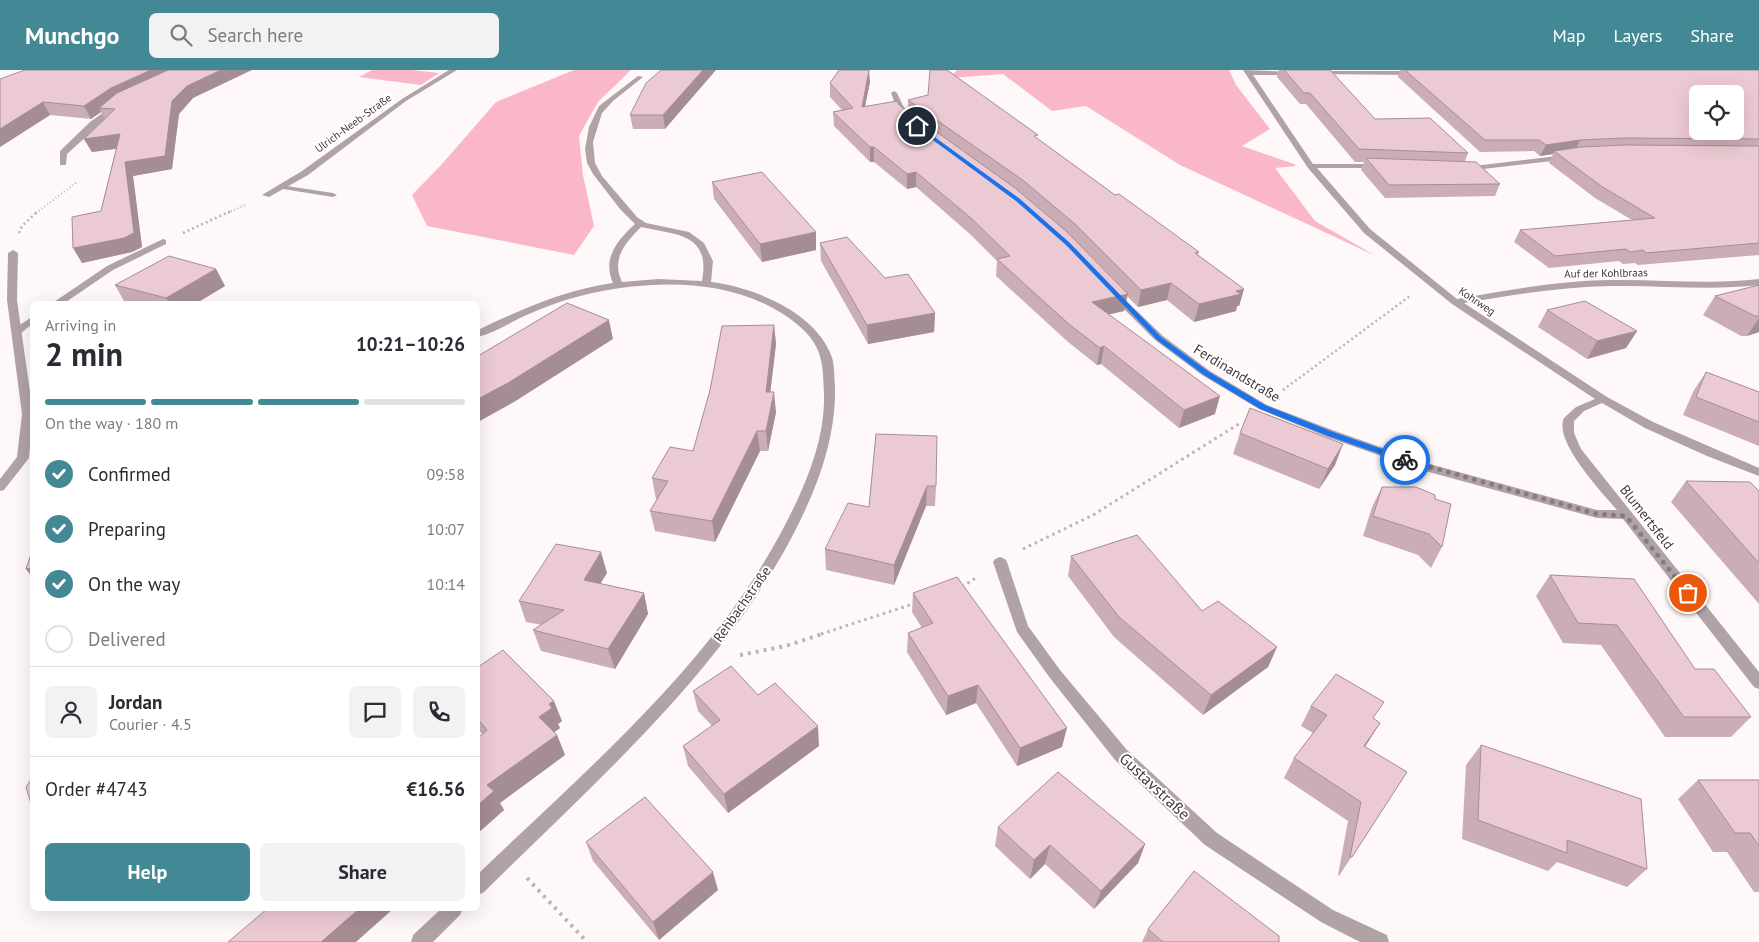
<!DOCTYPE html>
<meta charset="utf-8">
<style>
body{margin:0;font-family:"PT Sans",sans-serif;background:#f2f2f3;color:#2b2b33;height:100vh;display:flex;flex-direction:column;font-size:19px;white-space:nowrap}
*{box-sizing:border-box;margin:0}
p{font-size:16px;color:#7c7c81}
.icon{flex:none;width:28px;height:28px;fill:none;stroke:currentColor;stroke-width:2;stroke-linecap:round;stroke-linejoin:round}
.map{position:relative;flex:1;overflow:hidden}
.panel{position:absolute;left:30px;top:231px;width:450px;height:610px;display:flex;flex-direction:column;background:#fff;border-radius:8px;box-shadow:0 5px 20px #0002}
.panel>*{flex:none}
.controls{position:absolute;left:1689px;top:15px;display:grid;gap:10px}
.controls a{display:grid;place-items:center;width:55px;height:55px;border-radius:8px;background:#fff;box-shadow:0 5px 20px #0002;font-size:25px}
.pin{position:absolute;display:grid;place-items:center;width:42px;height:42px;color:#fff;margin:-21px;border:2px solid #fff;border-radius:50%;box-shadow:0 1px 5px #0007}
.courier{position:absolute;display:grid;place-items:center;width:50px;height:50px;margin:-25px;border:4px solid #1a73e8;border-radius:50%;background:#fff;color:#222;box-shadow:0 1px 6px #0007}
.head em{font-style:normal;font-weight:700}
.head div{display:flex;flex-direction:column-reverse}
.head{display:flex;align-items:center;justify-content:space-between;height:85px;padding:0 15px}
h1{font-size:32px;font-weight:700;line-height:38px}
.bar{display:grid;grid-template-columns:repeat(4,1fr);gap:8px 5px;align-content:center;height:60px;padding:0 15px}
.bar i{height:6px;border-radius:4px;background:#e1e1e2}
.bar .on{background:#438995}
.bar p{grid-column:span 4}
.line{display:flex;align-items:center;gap:12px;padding:0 15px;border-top:1px solid #e1e1e2}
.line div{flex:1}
.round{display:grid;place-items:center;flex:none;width:52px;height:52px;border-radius:8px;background:#f2f2f3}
ol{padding:0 15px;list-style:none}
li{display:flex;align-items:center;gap:15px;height:55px}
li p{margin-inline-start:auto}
li .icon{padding:5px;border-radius:50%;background:#438995;color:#fff;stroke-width:4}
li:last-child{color:#7c7c81}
li i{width:28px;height:28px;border:2px solid #e1e1e2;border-radius:50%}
.cta{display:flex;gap:10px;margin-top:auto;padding:10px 15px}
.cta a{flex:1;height:58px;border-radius:8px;background:#438995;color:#fff;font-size:20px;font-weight:700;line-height:58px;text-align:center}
.cta a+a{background:#f2f2f3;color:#2b2b33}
header{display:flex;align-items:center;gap:30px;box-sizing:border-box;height:70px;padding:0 25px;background:#438995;color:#fff}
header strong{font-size:24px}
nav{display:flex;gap:28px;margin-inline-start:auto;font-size:18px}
.search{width:350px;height:45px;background:#f2f2f3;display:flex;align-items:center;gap:12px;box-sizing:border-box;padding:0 18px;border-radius:8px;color:#7c7c81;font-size:19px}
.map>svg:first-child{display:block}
</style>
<header>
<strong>Munchgo</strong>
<div class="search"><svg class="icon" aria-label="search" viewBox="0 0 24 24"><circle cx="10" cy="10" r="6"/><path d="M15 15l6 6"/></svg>Search here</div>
<nav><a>Map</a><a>Layers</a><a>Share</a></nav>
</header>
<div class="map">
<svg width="1759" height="872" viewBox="0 0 1759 872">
<rect width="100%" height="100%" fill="#fff8f9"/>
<path fill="#fab7ca" d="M372 0H412L439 3 421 15 359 7Z
M574 0H631L598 32 579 66 583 105 594 156 574 185 427 156 412 125 442 94 496 32Z
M957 0H1229L1236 15 1270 59 1242 76 1294 94 1296 96 1275 98 1315 151 1376 186 1180 95 1086 36 1052 41 1003 4 950 8Z"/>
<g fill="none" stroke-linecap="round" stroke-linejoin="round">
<path stroke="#bcb3b5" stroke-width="2" stroke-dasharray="1 2.5" stroke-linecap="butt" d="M36 143 77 112
M228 143 245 135"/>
<path stroke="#bcb3b5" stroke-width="2.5" stroke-dasharray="2 3" stroke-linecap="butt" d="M19 163 22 156 38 141
M183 163 231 141
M1283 320 1410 226"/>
<path stroke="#bcb3b5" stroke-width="3" stroke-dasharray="2.5 4" stroke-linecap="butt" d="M1023 479 1093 445 1242 352
M962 517 977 507
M821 564 916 533"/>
<path stroke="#bcb3b5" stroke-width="4" stroke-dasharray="3 5" stroke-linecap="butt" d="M740 585 786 576 825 563
M527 808 587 872"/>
<path fill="#b0a2a5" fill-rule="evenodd" d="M280 115 333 123 337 125 333 127 283 119 279 117Z
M163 169 166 170V174L113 200 63 234H51L107 196Z
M32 247V254L20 264H12V260Z"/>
<path fill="#b0a2a5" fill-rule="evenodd" d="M449 0H457L406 31 308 105 269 127 262 125 302 101 402 29Z
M1243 0 1298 2 1299 3 1296 5H1253L1313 94H1382L1383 96 1379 98H1317L1370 159 1457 229C1507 220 1558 211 1609 210 1660 209 1709 215 1759 209V215C1709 221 1661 215 1611 216 1561 217 1512 225 1464 233L1607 327 1653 352 1759 398V406L1707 386 1645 358 1602 333 1584 341 1574 351V363L1581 379 1759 602V619L1754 617 1623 449 1597 448 1418 399 1327 367 1259 339 1202 305 1155 270 1110 225V221H1116L1163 266 1210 301 1267 335 1335 361 1426 393 1597 440H1617C1602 422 1553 371 1564 348L1576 337 1595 329 1452 234 1364 163 1308 98Z
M1316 1H1416L1419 3 1416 5 1314 4 1313 3Z
M638 6 643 7 613 31 602 43 593 72 595 93 602 106 637 147 646 153 689 162 704 173 713 191 711 212C753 217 815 242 831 285 835 294 834 307 835 317 836 375 813 428 786 478 710 613 593 714 484 822L478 825V804C594 692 723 586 794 437 811 402 825 363 824 324 823 294 823 276 798 255 751 216 687 210 628 217 594 221 560 230 529 244 512 251 495 263 478 267V260C521 239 565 220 613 213 602 188 617 171 635 154L620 139 593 104 587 93 585 79 589 57 599 36ZM641 157C676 165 711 163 702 211L658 209 622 212C611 189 625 173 641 157Z
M894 21 897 23 908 46 907 48 900 46 891 23Z
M115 34 121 35 67 84 66 95H60V81L90 52Z
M1566 85 1570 87 1569 89 1466 101 1462 99 1466 97Z
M13 180 18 183 17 230 32 336V355L29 388 4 420 0 421V409L17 387 22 344 7 230 8 183Z
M1000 487 1005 489 1007 492 1028 556 1060 600 1127 680 1217 763 1333 840 1387 865 1389 872H1360L1321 852 1205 775 1115 690 1050 608 1017 562 993 492 995 489Z
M441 839H463L460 845 433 872H411L413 865Z"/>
</g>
<path fill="#cbaeb5" d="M661 0 665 59H633L630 45Z
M1279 0H1284L1375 49 1468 83 1465 91 1500 114 1495 126 1385 128 1361 100 1364 92H1355L1306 34H1300L1277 7Z
M1400 0H1759V185L1638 195 1635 193 1623 194 1619 191 1549 198 1514 172 1520 160 1632 150 1595 128 1549 93 1553 84 1540 86 1534 81 1480 82 1398 7Z
M0 9 193 28 179 44 172 99 133 106 142 177 132 182 82 193 101 141 116 79 92 82 84 69 105 49 101 42 91 49 50 45 0 77Z
M870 12 865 36 899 35 908 41V30L1038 69 1115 125 1199 182 1198 185 1244 219 1239 236H1237L1236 241 1194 252 1167 230 1138 237 1127 226 1124 241 1109 244 1215 344 1179 358 1101 294 1097 295 1068 272 996 206 997 191 971 165 916 117 907 119 874 92H870L834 56 833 42 842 40 830 27V13Z
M712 112 816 162V180L762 192 714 129Z
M820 173 885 208 935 243 934 262 868 274 821 191Z
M216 199 225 216 195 234H129L125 233 115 215Z
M1759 215V262L1747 266H1741L1703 245 1715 226Z
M1547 240 1637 261 1626 278 1587 289 1538 257Z
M774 255 776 274 770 322 776 342 768 381H760L715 472 655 461 650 441 657 429H656L652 408 693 381Z
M1706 302 1759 322V376L1683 345 1694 320Z
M1240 363 1335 395 1319 419 1233 384Z
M876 364 936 416 935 436H926L894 515 826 500 825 479 869 437Z
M1686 411 1759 421V534L1671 432Z
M1382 417 1442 477 1431 498 1418 485 1363 466 1372 437Z
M1071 486 1277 577 1268 597 1203 645 1114 567 1068 506Z
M607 503 600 514 644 523 648 544 615 599 541 581 533 560 542 555 526 552 519 531Z
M1550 505 1695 599 1751 647 1731 667H1665L1601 575 1563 573 1536 526Z
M913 523 1062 677 1017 696 976 633 946 645 907 582 908 563 922 558 912 542Z
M478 597 562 651 558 654 560 658 554 662 557 665 565 685 500 733 504 740 478 763 482 664 478 659Z
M693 621 758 625 819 676 728 743 688 696 683 676 712 656 698 641Z
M1311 636 1374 649 1380 653 1365 677 1407 702 1339 806 1338 805 1348 751 1284 708 1294 688 1313 663 1301 656Z
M1481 675 1647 799 1627 817 1557 792 1548 801 1462 769 1466 695Z
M1698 710H1759V822H1754L1727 782H1713L1678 729Z
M998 757 1145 774 1138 793 1094 839 1045 794 1030 809 995 776Z
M586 772 718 820 659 870 593 791Z
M1148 859 1279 872H1142Z"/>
<path fill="#a58d94" d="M151 0H183L99 38 101 42 91 49 84 36 111 18Z
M221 0H252L193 28 179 44 172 99 133 106 142 177 132 182 82 193 73 178 124 168 125 92 172 31 187 16Z
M703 0H716L665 59 663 45Z
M869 0 870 12 862 51V37Z
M43 32 50 45 0 77V59Z
M120 64 127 77 92 82 84 69Z
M1580 70 1575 81H1554L1553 84 1540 86 1546 75Z
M870 77H874V92H870Z
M916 102V117L907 119V104Z
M816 162V180L762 192 760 174Z
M216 199 225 216 195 234H170L166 228Z
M1171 213 1167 230 1138 237 1141 220Z
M1244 219 1239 236H1237L1236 241 1194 252 1199 234Z
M1128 224 1124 241 1090 249 1092 232Z
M935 243 934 262 868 274 867 255Z
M1759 248V262L1747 266Z
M609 250 613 269 514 332 478 352V329Z
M774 255 776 274 768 342 766 322Z
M1637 261 1626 278 1587 289 1597 271Z
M1104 276 1101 294 1097 295 1100 278Z
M774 322 776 342 768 381 766 361Z
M1220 326 1215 344 1179 358 1184 340Z
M757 361 760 381 715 472 712 451Z
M1343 374 1335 395 1319 419 1328 399Z
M927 416 926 436 894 515V495Z
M601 482 607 503 590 530 584 510Z
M32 498V507L26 499Z
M644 523 648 544 615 599 608 579Z
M1277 577 1268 597 1203 645 1211 625Z
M978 615 976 633 946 645 948 626Z
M554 631 562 651 558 654 560 658 548 667 539 647 549 634Z
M1380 653 1368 672 1352 695 1364 676Z
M818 656 819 676 728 743 724 724Z
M1067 658 1062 677 1017 696 1020 678Z
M557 665 565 685 500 733 504 740 478 763V735L487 715Z
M1145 774 1138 793 1094 839 1101 821Z
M1050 775 1045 794 1030 809 1034 790Z
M713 802 718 820 659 870 653 852Z
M359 839H393L356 872H321Z"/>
<path fill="#eccad3" stroke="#a58d94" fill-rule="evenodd" d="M25 0H151L111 18 84 36 43 32 0 59V9Z
M168 0H221L187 16 172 31 165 86 125 92 134 163 124 168 73 178 72 147 101 141 120 64 84 69 115 39 99 38 117 23Z
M661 0H703L663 45H630L646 13Z
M839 0H869L862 37 897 31 899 35 1015 118 1066 161 1128 224 1092 232 1220 326 1184 340 1104 276 1100 278 1070 255 997 189 1010 186 972 149 916 102 907 104 874 77H870L833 42 853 38 830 13Z
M930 0H947L1038 65 1034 66 1115 125 1119 124 1199 182 1195 183 1244 219 1236 221 1241 224 1199 234 1171 213 1141 220 1075 154 1024 111 908 30 928 25Z
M1284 0H1330L1375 49 1430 48 1468 83 1359 79 1310 23H1304Z
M1405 0H1759V69L1624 68 1580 70 1546 75 1539 70H1485ZM1698 24H1735V61H1698Z
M1624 75 1759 76V173L1646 183 1643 180 1630 182 1626 179 1555 186 1520 160 1655 148 1601 116 1554 81 1581 77Z
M1366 88 1476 92 1500 114 1389 115Z
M762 102 816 162 760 174 712 112Z
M847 167 885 208 908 204 935 243 867 255 820 173Z
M169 186 216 199 166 228 115 215Z
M1759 215V246H1755L1715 226Z
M1585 231 1637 261 1597 271 1547 240Z
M567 233 609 250 508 313 478 329V286Z
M774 255 766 322H774L766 361H757L712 451 650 441 668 411 652 408 670 377 693 381 710 320 722 256Z
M1706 302 1759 322V352L1696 327Z
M1250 338 1343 374 1328 399 1240 363Z
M876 364 937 366 936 416H927L894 495 825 479 848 433 869 437Z
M1686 411 1750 412 1759 421V493Z
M1382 417H1416L1435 425V429L1451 434 1442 477 1429 464 1373 446Z
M1137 465 1202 541 1218 531 1277 577 1211 625 1119 547 1071 486Z
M556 474 601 482 584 510 644 523 608 579 533 560 564 540 519 531Z
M32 481V498L26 499Z
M1550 505 1634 509 1695 599H1714L1751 647H1684L1617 555 1578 553Z
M957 507 1067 658 1020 678 978 615 948 626 908 563 933 553 913 523Z
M503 580 554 631 549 634 552 638 539 647 557 665 487 715 494 721 478 735V668L487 660 478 649V597Z
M731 596 758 625 775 613 818 656 724 724 683 676 720 650 693 621Z
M1336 604 1384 632 1373 648 1380 653 1364 676 1407 702 1352 787H1350L1361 732 1294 688 1327 645 1311 636Z
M1481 675 1641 729 1647 799 1567 770V783L1478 750Z
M1058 702 1145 774 1101 821 1050 775 1034 790 998 757Z
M32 708V737L26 717Z
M1698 710H1759V776L1750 763H1735Z
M645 727 713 802 653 852 586 772Z
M1194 801 1279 866V872H1163L1148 859Z
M267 839H359L321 872H228Z"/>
<path fill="#1a73e8" d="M915 55H918L1020 129 1070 173 1161 267 1209 302 1265 335 1333 362 1408 388V392H1403L1328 366 1260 339 1204 305 1157 270 1066 175 1016 131 915 57Z"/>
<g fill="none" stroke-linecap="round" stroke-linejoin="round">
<path stroke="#867b7e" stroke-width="5" stroke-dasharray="0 9" d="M1405 390 1597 444 1626 446 1688 523"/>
</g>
<g text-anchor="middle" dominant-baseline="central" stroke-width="4" stroke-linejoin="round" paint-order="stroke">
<g font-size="11" fill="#45373b" stroke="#fff">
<text transform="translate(353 53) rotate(-36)">Ulrich-Neeb-Straße</text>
<text transform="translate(1606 203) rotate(-1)">Auf der Kohlbraas</text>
<text transform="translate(1477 231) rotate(34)">Kohrweg</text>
</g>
<g font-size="14" fill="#45373b" stroke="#fff">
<text transform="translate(1237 303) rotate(31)">Ferdinandstraße</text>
<text transform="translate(1647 447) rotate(52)">Blumertsfeld</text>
<text transform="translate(742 534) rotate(-55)">Rehbachstraße</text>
</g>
<g font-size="16" fill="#45373b" stroke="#fff">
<text transform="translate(1155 716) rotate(43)">Gustavstraße</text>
</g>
</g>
</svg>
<div class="controls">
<a><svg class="icon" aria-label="locate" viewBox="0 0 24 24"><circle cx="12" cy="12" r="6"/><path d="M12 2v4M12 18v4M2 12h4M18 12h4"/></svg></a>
</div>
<div class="pin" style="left:1688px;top:523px;background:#ea580c"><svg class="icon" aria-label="bag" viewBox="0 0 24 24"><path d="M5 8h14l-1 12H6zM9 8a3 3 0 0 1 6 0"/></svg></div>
<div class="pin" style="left:917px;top:56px;background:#1f2937"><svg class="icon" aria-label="home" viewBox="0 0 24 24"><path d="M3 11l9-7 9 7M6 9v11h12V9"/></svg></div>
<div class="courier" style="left:1405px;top:390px"><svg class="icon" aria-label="bike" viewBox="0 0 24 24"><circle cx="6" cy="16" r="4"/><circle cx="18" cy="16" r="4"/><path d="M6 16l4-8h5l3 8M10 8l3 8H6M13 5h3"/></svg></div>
<section class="panel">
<div class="head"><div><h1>2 min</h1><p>Arriving in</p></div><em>10:21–10:26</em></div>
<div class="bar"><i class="on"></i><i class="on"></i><i class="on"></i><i></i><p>On the way · 180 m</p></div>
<ol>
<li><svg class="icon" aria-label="check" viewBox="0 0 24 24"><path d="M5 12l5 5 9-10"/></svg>Confirmed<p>09:58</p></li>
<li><svg class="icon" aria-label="check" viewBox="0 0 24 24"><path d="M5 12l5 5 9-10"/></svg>Preparing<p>10:07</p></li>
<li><svg class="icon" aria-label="check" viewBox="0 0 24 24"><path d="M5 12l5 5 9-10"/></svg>On the way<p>10:14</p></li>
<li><i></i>Delivered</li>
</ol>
<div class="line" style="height:90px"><a class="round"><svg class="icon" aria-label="person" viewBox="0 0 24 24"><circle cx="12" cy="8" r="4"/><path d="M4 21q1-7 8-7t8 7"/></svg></a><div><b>Jordan</b><p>Courier · 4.5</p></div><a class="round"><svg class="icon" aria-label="chat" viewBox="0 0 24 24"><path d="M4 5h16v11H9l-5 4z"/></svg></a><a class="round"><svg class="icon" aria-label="phone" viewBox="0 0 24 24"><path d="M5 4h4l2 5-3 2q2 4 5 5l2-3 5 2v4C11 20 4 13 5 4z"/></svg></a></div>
<div class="line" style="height:65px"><div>Order #4743</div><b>€16.56</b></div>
<div class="cta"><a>Help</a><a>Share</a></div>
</section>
</div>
